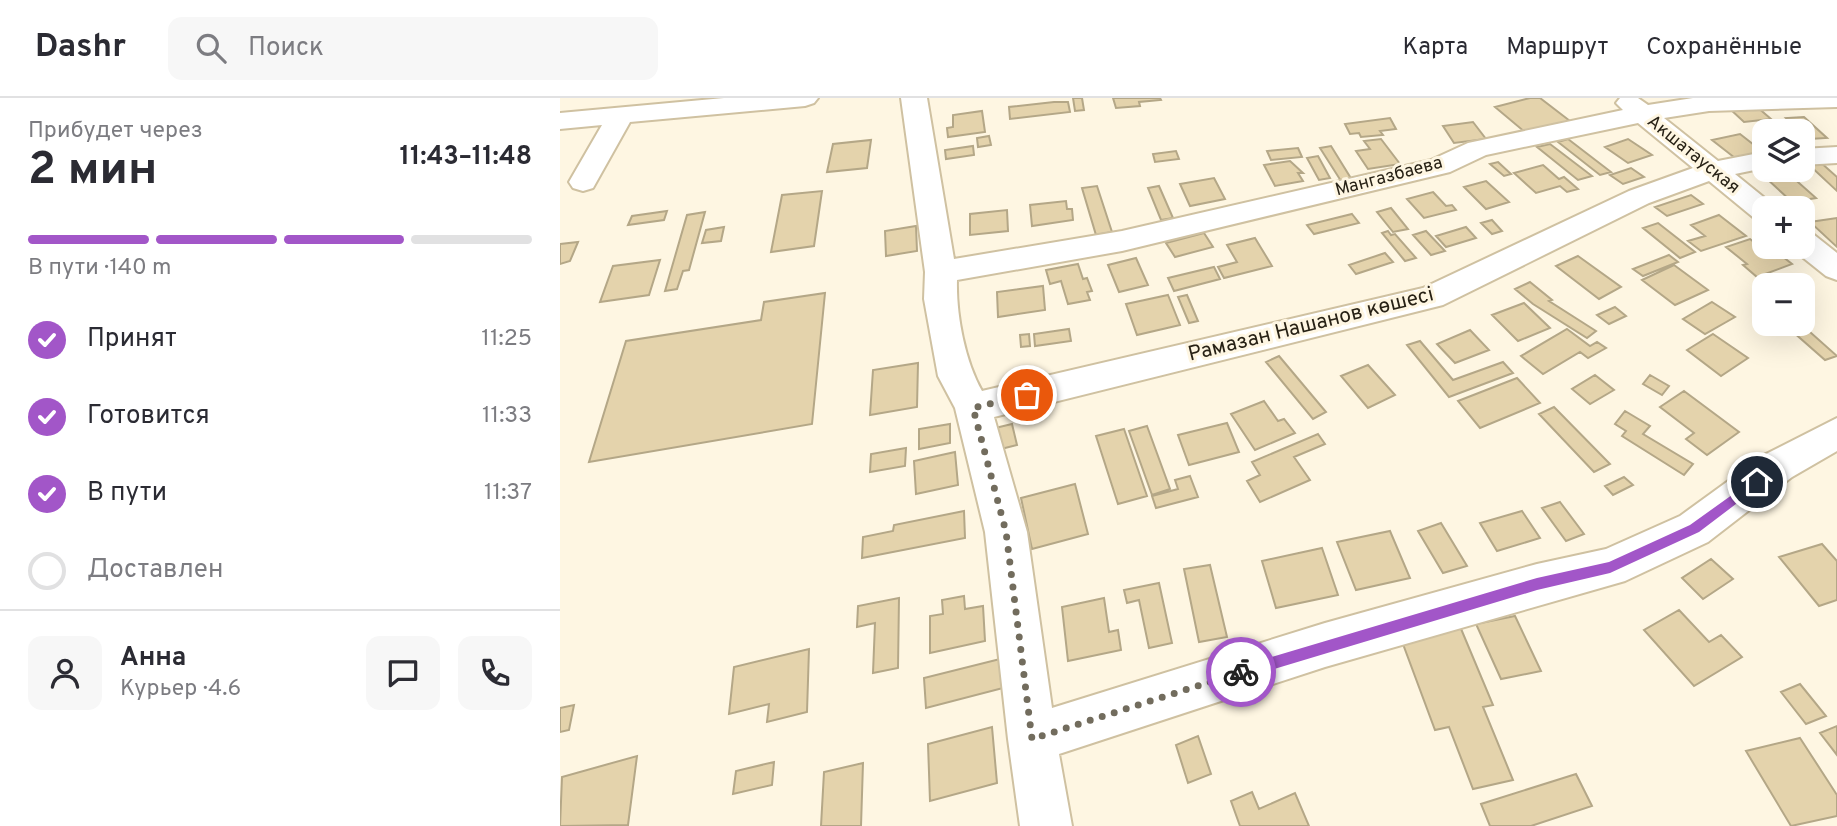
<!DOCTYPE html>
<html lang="ru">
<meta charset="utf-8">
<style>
body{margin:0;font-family:Overpass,sans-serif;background:#f7f7f7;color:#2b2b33;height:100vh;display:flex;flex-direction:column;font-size:26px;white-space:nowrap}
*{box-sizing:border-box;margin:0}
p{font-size:23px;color:#7c7c81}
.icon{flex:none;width:38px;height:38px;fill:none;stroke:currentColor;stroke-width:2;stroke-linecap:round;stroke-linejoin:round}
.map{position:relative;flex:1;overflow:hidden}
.side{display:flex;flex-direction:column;background:#fff;width:560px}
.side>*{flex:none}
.fabs{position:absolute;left:1192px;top:21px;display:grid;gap:14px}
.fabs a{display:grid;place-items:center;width:63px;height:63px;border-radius:14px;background:#fff;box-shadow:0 7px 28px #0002;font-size:35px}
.pin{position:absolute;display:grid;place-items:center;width:60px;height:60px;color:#fff;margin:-30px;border:4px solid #fff;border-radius:50%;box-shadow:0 2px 7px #0007}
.courier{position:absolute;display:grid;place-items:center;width:70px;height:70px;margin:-35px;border:5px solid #a256c8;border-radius:50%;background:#fff;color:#222;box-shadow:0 2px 9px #0007}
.overview em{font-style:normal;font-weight:700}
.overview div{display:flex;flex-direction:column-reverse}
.overview{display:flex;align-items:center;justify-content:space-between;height:119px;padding:0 28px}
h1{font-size:46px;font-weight:700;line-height:52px}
.bar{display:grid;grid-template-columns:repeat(4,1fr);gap:10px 7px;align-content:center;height:84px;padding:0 28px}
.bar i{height:9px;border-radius:5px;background:#e1e1e2}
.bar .active{background:#a256c8}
.bar p{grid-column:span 4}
.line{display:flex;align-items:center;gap:18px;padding:0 28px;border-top:2px solid #e1e1e2}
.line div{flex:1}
.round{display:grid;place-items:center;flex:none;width:74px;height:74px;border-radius:14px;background:#f7f7f7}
ol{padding:0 28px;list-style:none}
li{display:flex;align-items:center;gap:21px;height:77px}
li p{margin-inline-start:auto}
li .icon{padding:7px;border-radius:50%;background:#a256c8;color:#fff;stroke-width:4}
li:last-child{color:#7c7c81}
li i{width:38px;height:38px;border:4px solid #e1e1e2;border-radius:50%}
header{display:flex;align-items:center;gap:42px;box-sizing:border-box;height:98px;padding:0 35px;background:#fff;border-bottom:2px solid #e1e1e2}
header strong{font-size:33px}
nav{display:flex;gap:38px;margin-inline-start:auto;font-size:24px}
.search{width:490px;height:63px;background:#f7f7f7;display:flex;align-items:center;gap:18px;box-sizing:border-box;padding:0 24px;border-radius:14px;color:#7c7c81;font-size:26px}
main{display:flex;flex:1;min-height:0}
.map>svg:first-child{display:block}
</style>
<header>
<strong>Dashr</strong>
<div class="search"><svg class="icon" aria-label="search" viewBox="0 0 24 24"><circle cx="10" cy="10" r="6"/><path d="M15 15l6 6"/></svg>Поиск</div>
<nav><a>Карта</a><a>Маршрут</a><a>Сохранённые</a></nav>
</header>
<main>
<section class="side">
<div class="overview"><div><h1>2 мин</h1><p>Прибудет через</p></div><em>11:43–11:48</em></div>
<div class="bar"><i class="active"></i><i class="active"></i><i class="active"></i><i></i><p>В пути · 140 m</p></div>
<ol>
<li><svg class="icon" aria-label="check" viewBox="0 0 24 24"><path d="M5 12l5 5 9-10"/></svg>Принят<p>11:25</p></li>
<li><svg class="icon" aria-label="check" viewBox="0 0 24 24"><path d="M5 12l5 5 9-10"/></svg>Готовится<p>11:33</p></li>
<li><svg class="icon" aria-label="check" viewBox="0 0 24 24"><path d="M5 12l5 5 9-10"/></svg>В пути<p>11:37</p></li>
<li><i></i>Доставлен</li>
</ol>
<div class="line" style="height:126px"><a class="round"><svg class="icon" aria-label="person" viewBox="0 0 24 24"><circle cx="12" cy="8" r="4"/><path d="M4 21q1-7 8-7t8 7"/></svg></a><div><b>Анна</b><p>Курьер · 4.6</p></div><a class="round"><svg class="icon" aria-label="chat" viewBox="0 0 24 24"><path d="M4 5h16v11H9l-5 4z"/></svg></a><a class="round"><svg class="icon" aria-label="phone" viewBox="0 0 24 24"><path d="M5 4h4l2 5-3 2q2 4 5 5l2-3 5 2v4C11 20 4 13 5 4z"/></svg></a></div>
</section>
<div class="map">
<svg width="1277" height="728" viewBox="0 0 1277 728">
<rect width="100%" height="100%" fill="#fef6e2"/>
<path fill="#e4d3ac" stroke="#b4a787" stroke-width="2" d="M513 0H522L524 12 515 13Z
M553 0H600L601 2 579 4 580 8 556 10Z
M970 0H980L1010 23 966 35 935 9Z
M494 4H508L510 14 450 21 449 9Z
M1196 8 1211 21 1184 24 1169 10Z
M422 13 425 34 388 39 387 30 393 29V17Z
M1244 19 1267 40 1249 41 1226 20Z
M830 20 836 31 820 33 823 37 801 39 799 35 790 36 785 26Z
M913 24 926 41 894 45 883 28Z
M1180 36 1203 54 1175 60 1152 42Z
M429 38 431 47 418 49 417 40Z
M821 41 840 66 808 71 796 53 810 51 804 43Z
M1008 41 1051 74 1040 77 998 44Z
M1068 41 1092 57 1068 65 1045 49Z
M311 42 307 70 267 74 273 46Z
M990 46 1032 78 1018 82 977 49Z
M413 48 414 57 386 61 385 52Z
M771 48 792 82 781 83 760 50Z
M738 50 742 59 711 62 707 53Z
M616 53 619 61 595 64 593 56Z
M758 58 770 80 759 82 747 60Z
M730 63 743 75H738L743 83 715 88 704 67Z
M1259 63 1277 79V93L1246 64Z
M938 64 951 76 944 78 930 66Z
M983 67 999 81 1004 79 1018 91 1007 94 1000 88 976 95 954 75Z
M1071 70 1084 79 1063 86 1050 77Z
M1230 77 1256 100 1232 104 1206 80Z
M654 80 665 101 630 108 620 86Z
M926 83 949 104 926 111 904 89Z
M537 88 552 134 536 137 522 90Z
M599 88 613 120 601 122 588 90Z
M262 93 254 148 211 154 222 97Z
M873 94 886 108 892 107 896 112 864 120 847 101Z
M1131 97 1143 106 1107 118 1095 109Z
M506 103 507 111H512L513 122 472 128 470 107Z
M831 110 848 131 833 134 817 114Z
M447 112 448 133 410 137V116Z
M107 113 104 122 68 127 72 118Z
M145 114 129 172 123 173 117 191 105 193 127 117Z
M792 116 799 125 754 136 747 127Z
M1159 117 1186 138 1141 153 1128 143 1145 138 1131 127Z
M1277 120V149L1250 124Z
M932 122 942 133 932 136 921 125Z
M1098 125 1135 154 1120 160 1083 130Z
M356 128 357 153 326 158 325 133Z
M164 129 161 143 142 145 146 132Z
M906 129 916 140 886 149 876 138Z
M828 133 831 137 835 136 856 160 845 163 822 135Z
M866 133 885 153 871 157 853 137Z
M644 135 653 149 615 159 606 145Z
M695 140 712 168 664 180 658 169 677 164 667 147Z
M1190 141 1211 157 1218 155 1232 166 1197 179 1183 167 1187 166 1166 149Z
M18 144 10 163 0 166V146Z
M825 155 833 164 796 176 789 167Z
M1109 157 1118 164 1083 178 1073 171Z
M1018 158 1061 189 1039 201 996 168Z
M576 160 588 187 559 194 548 167Z
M100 162 89 197 40 204 53 168Z
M518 166 523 181 527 180 532 193 527 194 530 202 508 206 501 183 490 186 486 172Z
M1114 167 1148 192 1115 207 1082 182Z
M654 169 660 181 614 193 608 180Z
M970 184 992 202 989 203 1036 233 1027 240 973 206 955 191Z
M483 188 485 212 438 219 437 194Z
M265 195 252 326 29 364 66 243 201 222 204 204Z
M608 197 620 227 577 237 566 206Z
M627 197 638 223 629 225 618 199Z
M1152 204 1175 219 1145 236 1123 221Z
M964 205 990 230 958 243 932 217Z
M1055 209 1066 218 1049 226 1037 217Z
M1224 226H1241L1277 258 1265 262Z
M509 231 511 243 475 248 474 236Z
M1007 231 1030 248 1037 244 1046 250 1028 260 1020 254 983 276 961 258Z
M910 232 929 252 895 265 877 246Z
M469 236 470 248 461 249 460 237Z
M1153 236 1188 260 1161 278 1127 252Z
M860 243 893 282 943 264 953 275 889 299 847 247Z
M719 258 766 314 753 321 706 264Z
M358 265 357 309 310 317 313 272Z
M808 267 835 297 808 310 781 278Z
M1035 277 1054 292 1030 306 1012 291Z
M1090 277 1109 288 1102 297 1083 286Z
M957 280 980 305 920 330 898 303Z
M1124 293 1179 334 1147 357 1126 341 1134 335 1100 309Z
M704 303 718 323 724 321 735 335 695 352 671 316Z
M994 309 1050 366 1034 374 979 316Z
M1065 313 1090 328 1083 336 1133 366 1124 377 1062 338 1066 333 1055 326Z
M667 325 679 354 629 367 618 337Z
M390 326V345L359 351V331Z
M452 326 457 347 437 352 431 331Z
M587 328 610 391 592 397 569 333Z
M564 331 587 398 558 406 536 338Z
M758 336 765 346 734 359 750 382 700 404 687 383 700 377 692 364Z
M346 350 345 368 310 374 311 356Z
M395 354 398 387 356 396 354 363Z
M630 378 638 399 596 410 592 398 618 391 615 382Z
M1064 379 1073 387 1053 397 1045 388Z
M515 386 528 436 472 451 461 400Z
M1000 404 1024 436 1006 443 982 410Z
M404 413 405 440 302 460 303 439 333 433 334 427Z
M962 413 980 440 937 453 920 425Z
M881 425 907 468 883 475 858 433Z
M830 433 850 480 796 492 777 444Z
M1262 446 1277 463V502L1259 508 1219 459Z
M762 450 778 497 716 510 702 463Z
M1151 461 1173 481 1143 501 1122 480Z
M650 467 667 539 639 544 624 471Z
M599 485 612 545 589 550 579 502 567 505 564 492Z
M404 498 405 511 423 508 425 543 370 555V518L383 516 382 502Z
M339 500 338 570 313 575 315 525 297 529 298 508Z
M544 500 549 534 558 532 561 552 508 563 502 509Z
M1119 512 1149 544 1161 537 1182 559 1134 588 1084 532Z
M955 518 981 573 941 581 916 526Z
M899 526 933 607 923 609 953 682 913 691 889 629 875 632 840 538Z
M249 551 247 614 207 624 209 606 169 616 174 569Z
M440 561 443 590 366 610 364 580Z
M1240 586 1266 618 1246 626 1221 594Z
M14 607 9 632 0 634V610Z
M1277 628V657L1260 635Z
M432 629 437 685 370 703 368 646Z
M638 638 651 676 628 685 616 647Z
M1240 640 1277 697V718L1231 728 1186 653Z
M77 658 68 727 0 728 2 679Z
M214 664 212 687 173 696 176 673Z
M303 665 301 728H261L264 674Z
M1016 676 1032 708 971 728H930L921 706Z
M692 694 699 711 735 695 749 728H680L671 703Z"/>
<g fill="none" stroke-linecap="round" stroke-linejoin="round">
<defs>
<path id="minor" d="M164 0H258L254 5 245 8 70 24 33 90 23 93 13 90 9 84 42 27 0 31V15Z
M341 0H367L394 161 562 133 871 62 908 45 1063 12 1056 5 1060 0H1078L1088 7 1133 0H1277V9L1149 13 1104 20 1158 63 1204 54V70L1175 76 1217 110H1204V122L1194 120 1149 83 1089 105 883 207 434 319 467 434 492 610 765 525 977 466 1046 451 1120 418 1204 357 1277 320V353L1232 379 1148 444 1065 483 765 569 499 656 512 728H460L448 641 425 434 395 310 378 278 364 201 365 174ZM1078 25 1133 70 1069 93 863 190 422 293C405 263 396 217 397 182L562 153 890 74 926 57Z
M1277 49V65L1242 67V51Z
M1242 133 1253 136 1277 155V182L1266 178 1231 150 1242 149Z"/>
</defs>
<use href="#minor" stroke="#cfc1a1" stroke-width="4"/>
<use href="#minor" fill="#fff" fill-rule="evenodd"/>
</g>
<path fill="#a256c8" d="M1197 379 1201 380V387L1139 434 1050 475 977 492 681 581 674 574 681 568 977 480 1049 464 1130 427Z"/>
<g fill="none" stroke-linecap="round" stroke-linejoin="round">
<path stroke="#726c5d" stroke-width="7" stroke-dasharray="0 12.6" d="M467 297 413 310 446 434 472 641 681 574"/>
</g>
<g text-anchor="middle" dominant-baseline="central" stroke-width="6" stroke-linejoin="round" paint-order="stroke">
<g font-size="18" fill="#272115" stroke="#fef6e2">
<text transform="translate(1133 57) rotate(39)">Акшатауская</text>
<text transform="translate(829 79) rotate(-15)">Мангазбаева</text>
</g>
<g font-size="21" fill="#272115" stroke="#fef6e2">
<text transform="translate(751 227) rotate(-14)">Рамазан Нашанов көшесі</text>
</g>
</g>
</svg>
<div class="fabs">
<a><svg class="icon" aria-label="layers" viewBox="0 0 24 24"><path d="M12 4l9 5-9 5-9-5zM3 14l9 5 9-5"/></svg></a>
<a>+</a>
<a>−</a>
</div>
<div class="pin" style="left:467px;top:297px;background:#ea580c"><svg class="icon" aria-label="bag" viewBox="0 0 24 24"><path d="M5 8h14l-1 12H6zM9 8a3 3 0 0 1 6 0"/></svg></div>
<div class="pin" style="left:1197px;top:384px;background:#1f2937"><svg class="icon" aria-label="home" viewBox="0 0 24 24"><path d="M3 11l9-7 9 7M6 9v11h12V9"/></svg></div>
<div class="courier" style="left:681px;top:574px"><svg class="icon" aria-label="bike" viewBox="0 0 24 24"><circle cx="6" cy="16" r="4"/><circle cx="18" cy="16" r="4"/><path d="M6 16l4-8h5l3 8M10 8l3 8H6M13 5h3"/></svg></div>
</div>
</main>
